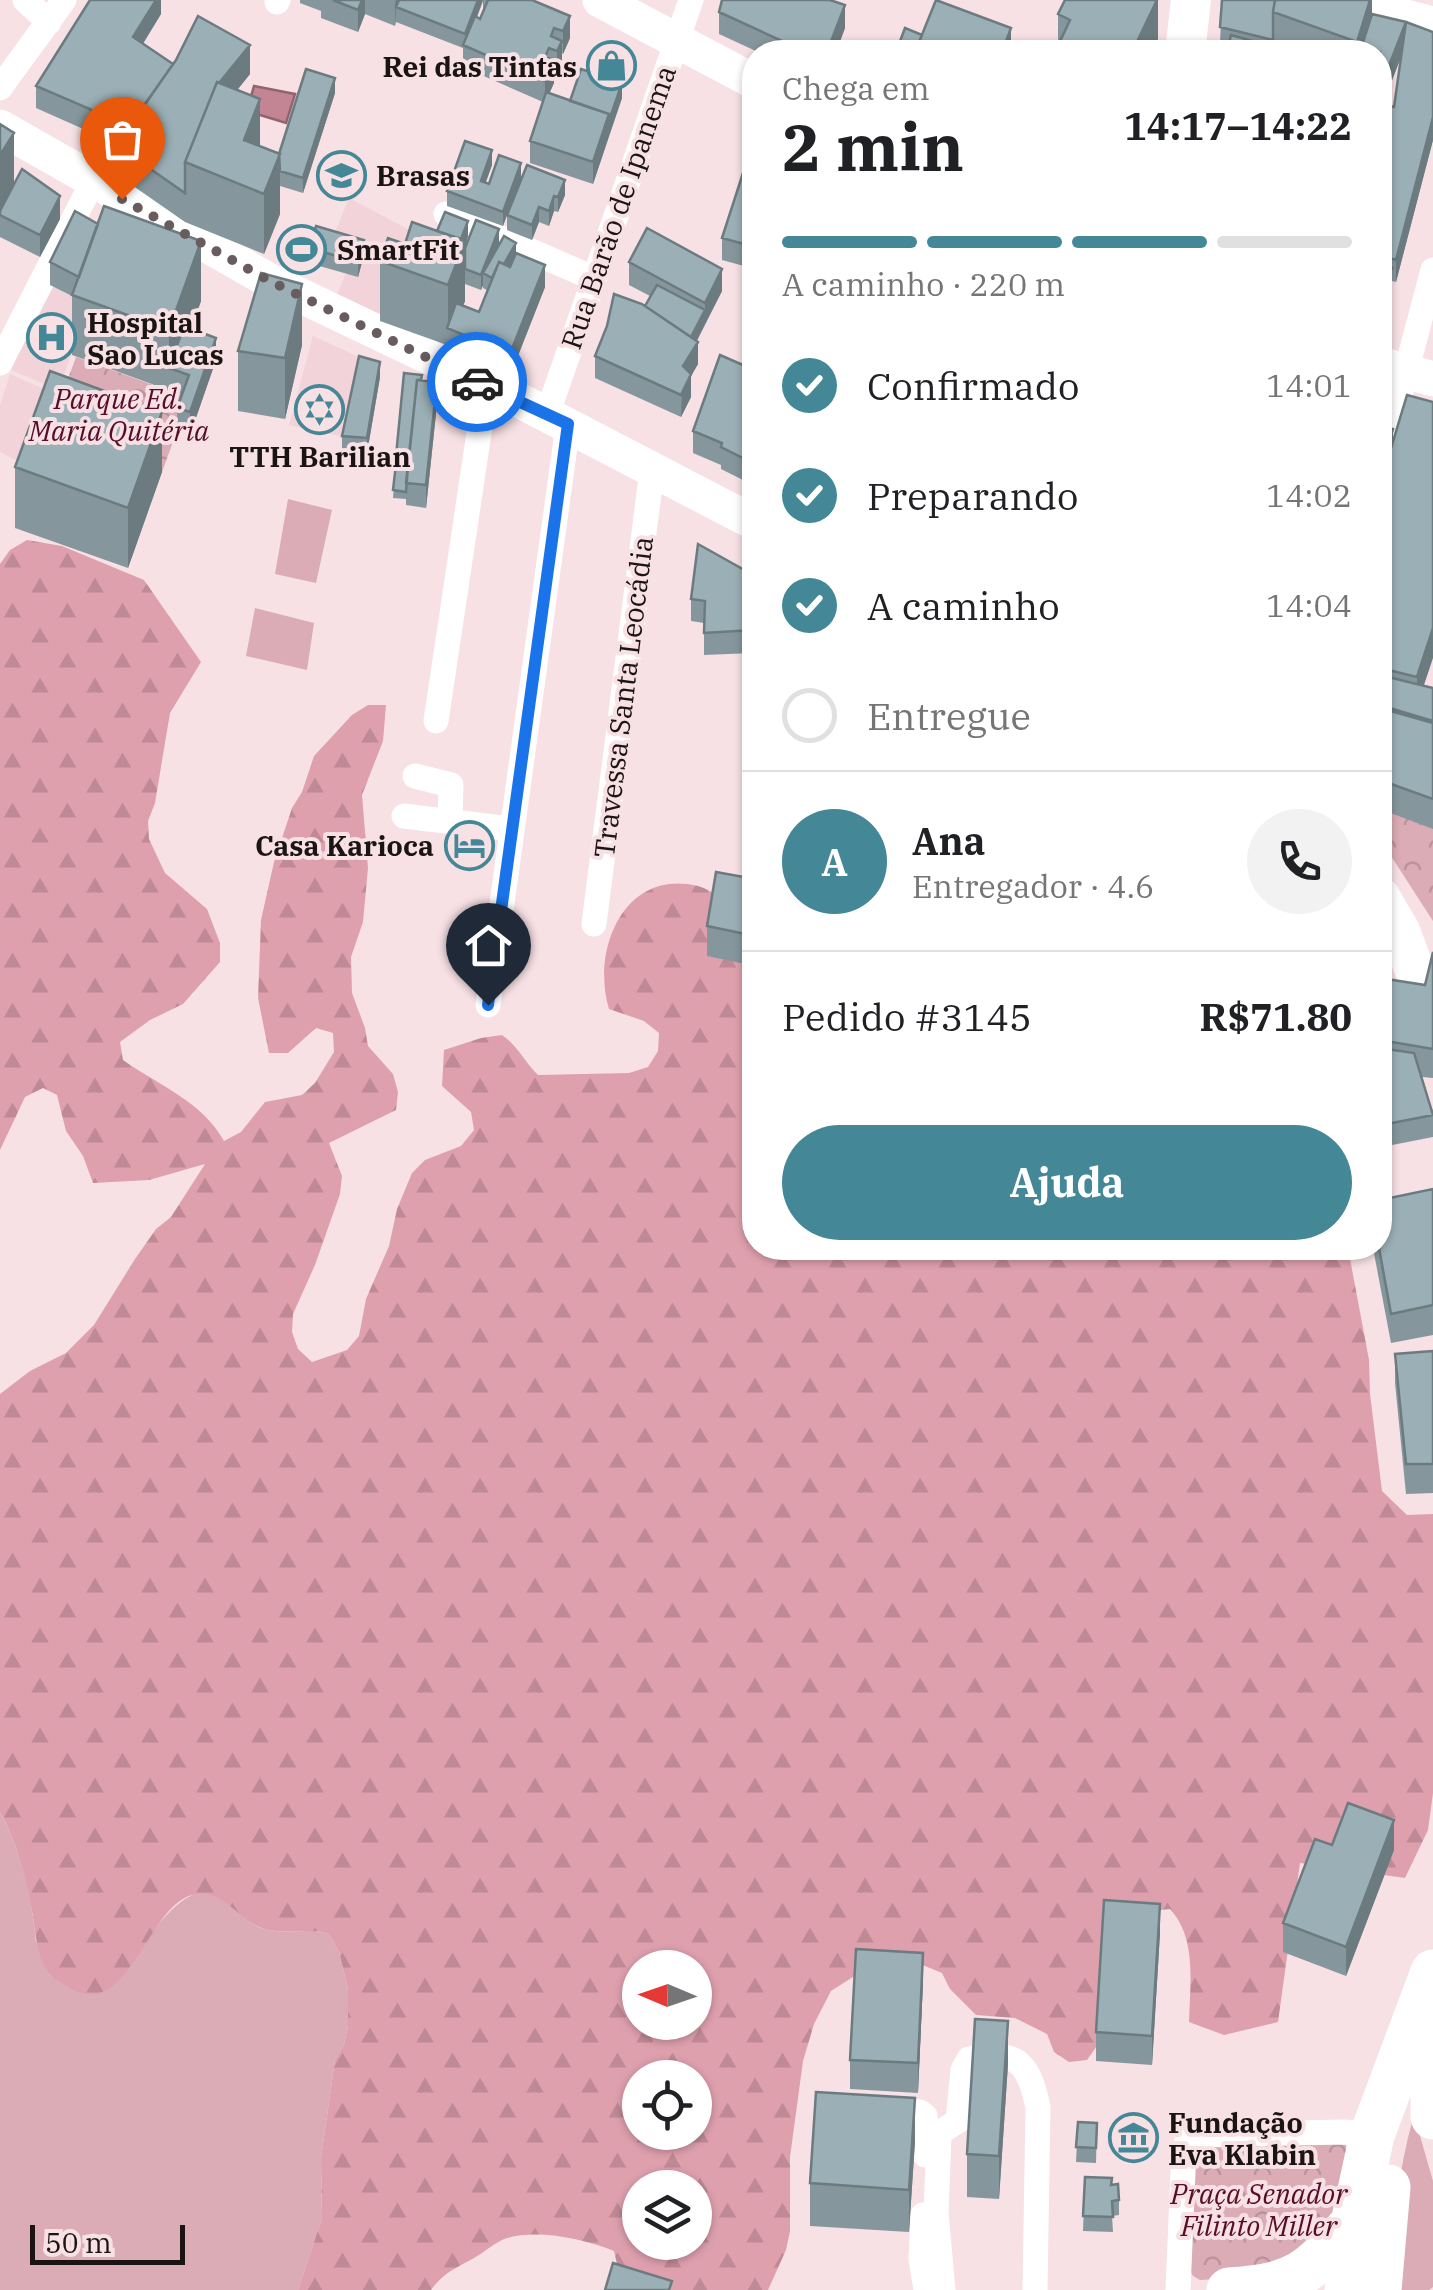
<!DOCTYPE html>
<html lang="pt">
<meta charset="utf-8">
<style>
body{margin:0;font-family:"IBM Plex Serif",serif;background:#f2f2f2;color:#202124;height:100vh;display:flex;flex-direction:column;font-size:38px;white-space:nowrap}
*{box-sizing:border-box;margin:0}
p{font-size:32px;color:#757577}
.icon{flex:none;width:55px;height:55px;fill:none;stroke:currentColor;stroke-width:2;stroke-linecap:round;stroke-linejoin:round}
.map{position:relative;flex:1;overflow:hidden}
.drawer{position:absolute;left:742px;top:40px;width:650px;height:1220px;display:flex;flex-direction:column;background:#fff;border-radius:40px;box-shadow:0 2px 8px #0004}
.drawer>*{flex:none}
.needle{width:65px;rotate:272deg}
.controls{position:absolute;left:622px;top:1950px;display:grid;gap:20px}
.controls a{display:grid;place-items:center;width:90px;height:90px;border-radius:50%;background:#fff;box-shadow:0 2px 8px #0004;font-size:50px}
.scale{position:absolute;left:30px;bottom:25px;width:155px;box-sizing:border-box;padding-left:10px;border:5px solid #1b1415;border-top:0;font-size:28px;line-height:35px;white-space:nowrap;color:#1b1415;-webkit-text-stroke:8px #f7e1e5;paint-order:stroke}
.pin{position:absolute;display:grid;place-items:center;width:85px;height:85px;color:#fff;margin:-102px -42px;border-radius:50% 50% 50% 0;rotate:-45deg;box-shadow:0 0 10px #0007}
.pin .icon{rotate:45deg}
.courier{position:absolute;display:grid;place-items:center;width:100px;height:100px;margin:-50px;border:8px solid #1a73e8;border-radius:50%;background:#fff;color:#222;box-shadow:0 2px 12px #0007}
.head em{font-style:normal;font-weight:700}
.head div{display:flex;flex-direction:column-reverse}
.head{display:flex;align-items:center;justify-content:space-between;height:170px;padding:0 40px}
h1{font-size:65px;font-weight:700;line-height:75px}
.bar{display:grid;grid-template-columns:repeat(4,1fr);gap:15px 10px;align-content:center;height:120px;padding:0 40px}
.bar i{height:12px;border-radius:8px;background:#e0e0e0}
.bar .on{background:#448797}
.bar p{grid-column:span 4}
.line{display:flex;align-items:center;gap:25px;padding:0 40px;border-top:2px solid #e0e0e0}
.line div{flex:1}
.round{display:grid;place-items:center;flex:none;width:105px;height:105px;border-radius:52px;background:#f2f2f2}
ol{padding:0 40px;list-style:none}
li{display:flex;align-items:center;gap:30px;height:110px}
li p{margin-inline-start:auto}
li .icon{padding:10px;border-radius:50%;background:#448797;color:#fff;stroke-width:4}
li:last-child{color:#757577}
li i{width:55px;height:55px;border:5px solid #e0e0e0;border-radius:50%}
.button{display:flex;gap:20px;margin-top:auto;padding:20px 40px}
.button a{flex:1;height:115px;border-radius:60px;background:#448797;color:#fff;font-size:40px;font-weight:700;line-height:115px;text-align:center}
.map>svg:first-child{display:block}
</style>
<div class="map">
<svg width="1433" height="2290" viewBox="0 0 1433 2290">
<defs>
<pattern id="forest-firs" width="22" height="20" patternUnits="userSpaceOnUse" patternTransform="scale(2.5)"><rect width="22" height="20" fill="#dfa0ae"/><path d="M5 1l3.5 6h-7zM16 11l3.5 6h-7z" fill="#bf8995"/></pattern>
<pattern id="park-crowns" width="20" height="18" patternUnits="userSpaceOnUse" patternTransform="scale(2.5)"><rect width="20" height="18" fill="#dbacb6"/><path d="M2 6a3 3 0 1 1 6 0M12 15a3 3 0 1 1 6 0" fill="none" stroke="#bb939c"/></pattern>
</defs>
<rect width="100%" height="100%" fill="#f7e1e5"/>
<path fill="#f1d3d9" d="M349 198 415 233 376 322 335 300 347 270 333 238Z
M50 285 90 305 58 390 11 370Z
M313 336 361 358 344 437 289 425Z
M10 374 62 397 32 468 0 452V406Z"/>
<path fill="#dbacb6" d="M288 499 332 510 316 583 275 574Z
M255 608 314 623 307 670 246 656Z
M0 1812C21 1851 32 1898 36 1942L130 1968C142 1945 180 1885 210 1893 230 1898 242 1921 261 1928 285 1936 306 1927 329 1934L339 1952 348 1989V2026L344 2044 335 2060 321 2158 322 2218 298 2290H0Z
M1414 2115 1433 2181V2287L1429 2290H1388C1393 2231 1397 2173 1414 2115Z"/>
<path fill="url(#forest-firs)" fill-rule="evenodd" d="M27 540 62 546 144 580 201 662 170 713 155 803 148 821 149 839 165 873 207 909 220 943V962L183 1004 150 1020 120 1042 123 1060C159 1086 201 1100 224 1141L241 1132 265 1102 302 1095 315 1083 334 1052 333 1033 316 1028 288 1053H269L258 998 261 920 274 862 292 808 302 792 314 756 352 715 368 705H386L383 741 362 795 368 868 363 922 351 957 352 993 365 1028 368 1046 393 1074 398 1092 396 1110 329 1143 342 1176 340 1194 315 1265 293 1314 292 1332 298 1349 312 1362 347 1350 359 1336 366 1299 389 1246 397 1209 412 1173 425 1160 461 1146 474 1130 471 1112 442 1086 444 1050 481 1038 502 1035C518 1046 524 1061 538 1075L629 1073 648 1067 658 1051 659 1033 644 1021 609 1009C591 950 624 868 698 886 721 892 739 921 755 937V1248H1348L1369 1360 1370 1394 1382 1491 1407 1515 1433 1514V1793L1428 1830 1405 1878 1300 1863 1278 2022 1224 2035 1189 2022C1190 1984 1197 1938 1170 1909L1153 1911 1099 2043 1087 2060 1069 2062 1054 2052 1047 2034 1015 2018 976 2015 950 1989 942 1973 925 1966 905 1962 867 1968 831 1991 814 2024 803 2061 790 2157V2231L786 2250 768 2290H623L614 2251C585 2239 538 2229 507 2238 495 2242 485 2252 474 2258 456 2268 443 2273 431 2290H298L322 2218 321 2158 335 2060 344 2044 348 2026V1989L339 1952 329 1934C305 1926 279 1938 255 1925 235 1914 221 1890 196 1894 146 1902 130 2027 67 1986 61 1982 53 1979 49 1973 35 1954 36 1929 31 1906 25 1874 16 1841 0 1812V1394L30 1371 66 1353 94 1325 135 1259 156 1229 171 1217 205 1164 149 1180 93 1183 83 1156 66 1131 57 1095 43 1088 25 1097 0 1150V564L10 550ZM640 1968H695V2022H640ZM640 2078H695V2132H640ZM640 2188H695V2242H640Z"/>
<path fill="url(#park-crowns)" d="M76 357 189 398 162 472 49 431Z
M1380 761 1433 770V921L1380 839Z
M1335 2141 1346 2145 1348 2152 1337 2206 1323 2236 1285 2275 1200 2280 1193 2276 1188 2267 1193 2156 1198 2149 1209 2143Z"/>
<path fill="#c38594" stroke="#91636e" stroke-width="2.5" d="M254 86 295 94 286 123 247 111Z"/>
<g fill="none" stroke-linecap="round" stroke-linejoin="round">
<path stroke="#fff" stroke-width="25" d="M25 0 49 22
M1360 0 1433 19
M277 2 278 0
M0 88 64 0
M446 214 593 278
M0 363 92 183
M547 415 691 0
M1380 470 1433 270
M436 721 486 386
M415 776 451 785 450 821
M404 816 512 829
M594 924 652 470
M488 1005 568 425
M881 2109 920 2112 925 2116V2155
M923 2215 921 2259 926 2290
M943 2290 936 2212 939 2137 942 2131 958 2121 963 2070 969 2059C1017 2050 1028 2061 1038 2107L1035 2290
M1178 2290 1184 2149 1187 2141 1200 2135 1344 2132 1372 2135"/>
<path stroke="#fff" stroke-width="35" d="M600 0 755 82
M0 127 270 281 513 397 755 523
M1380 364 1433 379"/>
<path stroke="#fff" stroke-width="40" d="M1185 52 1191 0
M1380 897 1400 931 1433 1019"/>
<path stroke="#fff" stroke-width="45" d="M1433 2034V2117
M1229 2290C1298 2285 1308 2274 1353 2223
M1347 2290 1353 2223 1372 2135 1433 1972
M1379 2290 1388 2187"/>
</g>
<path fill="#85979d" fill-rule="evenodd" d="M161 0V14L143 44 173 64 250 74 237 90 260 146 279 154 335 93 303 193 280 186V214L264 254 185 222 116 174V152L90 132 36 108V86Z
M300 0H532L570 38 563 54 562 53V63L557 74 554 72V83L549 94 570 101 622 98 593 184 530 163V141L543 102 463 67V48L396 22 395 26 365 14 358 32 321 18V11L300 3ZM483 1V12L480 19 477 17Z
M1158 0V39L1058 45V14Z
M1222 0H1372V14L1406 22 1433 140 1396 282 1392 281 1385 303 1380 302V52H1227L1229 44 1220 42ZM1401 57 1394 107 1383 104Z
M719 12 845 28 836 52H758L719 34Z
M0 124 14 184 60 219 40 257 0 237Z
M755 136V269L722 260V238Z
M492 165 485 183 489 184 521 178 508 215 527 165 565 195 558 212 554 211 549 226 539 222 532 240 507 230V215L503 226 447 206V191Z
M297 229 364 255 358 277 309 263V254L307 262 292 257V250Z
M437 231 468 236 465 248 499 244 516 253 545 287 510 376 447 351V345L380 321V261L405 244ZM465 284 481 290 483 285V288L487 290 479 312 463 306 465 301Z
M50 262 201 301 191 329 216 360 190 435 177 430V408L182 395 72 355V296L50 285Z
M629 262 722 291 697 341 698 364 691 376V397L681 417 595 378V356L645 306 650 296 629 285Z
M302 345 285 419 238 411V351Z
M755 373V486L721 469V465L693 453V431Z
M380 377 367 453 342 451V436Z
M422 380 437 404 426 508 406 505V499L393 498 396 456Z
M1380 425 1393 442 1424 686 1433 688V829L1380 809Z
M15 467 162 472 128 568 15 528Z
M755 576 753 653 704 655V623L691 621V599Z
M755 879V966L707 956V926Z
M1433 952V1078L1422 1077 1433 1112V1137L1387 1146 1380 1122V978L1425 985Z
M1433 1189V1335L1391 1343 1373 1248H1380Z
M1433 1351V1493L1406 1494 1395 1383V1354Z
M1332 1845 1394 1850 1346 1976 1283 1952V1923Z
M1160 1933 1152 2065 1096 2061V2032Z
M923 1982 918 2093 850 2089V2060Z
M1008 2064 999 2199 967 2197V2154Z
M1078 2122 1097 2123 1096 2163 1076 2162Z
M915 2141 909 2232 810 2226V2183Z
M1085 2177 1111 2185 1119 2200V2215L1112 2216 1113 2232 1083 2231Z"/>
<path fill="#6c7b7f" d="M156 0H161V14L133 59V37Z
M362 0H365V14L358 32V10Z
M396 0H405L396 7 395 26V4Z
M478 0H483L465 49V34Z
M1157 0H1158V39L1152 52H1133Z
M1370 0H1372V36L1367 52H1357V42Z
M845 5V28L836 52H827Z
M570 16V38L563 54V31Z
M1406 22V44L1380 111V89Z
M1011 28V52H1002Z
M562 41V63L557 74V51Z
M250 45V74L226 104 219 84Z
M554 60V83L545 103V81Z
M335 78V93L303 193V178Z
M622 83V98L609 136V121Z
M260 99V159L244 140Z
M609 114V136L593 184V162Z
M1433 117V140L1396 282V260Z
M14 133V193L0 215V155Z
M492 150V165L481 196V181Z
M280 154V214L264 254V194Z
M521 163V178L503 226V212Z
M565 180V195L558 212V197Z
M60 196V219L40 257V235Z
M554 196V211L549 226V211Z
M539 207V222L532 240V225Z
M468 221V236L465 244V301L454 331 448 329V285L453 260Z
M499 229V244L483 273V285L481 290V275Z
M364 240V255L358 277V262Z
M201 241V301L176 370 169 368V330Z
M516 243V258L494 295V280Z
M545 265V287L510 376V354Z
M1392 268V283L1385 303V288Z
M722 269V291L688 357V342L705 310V303Z
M302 284V345L285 419V358Z
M216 338V360L190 435V412Z
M698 342V364L691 376V397L681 417 683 366Z
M380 362V377L367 453V438Z
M437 382V404L426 508V485Z
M162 412V472L128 568V508Z
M1393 429V458L1384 457Z
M1433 628V658L1417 706V677Z
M1394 1820V1850L1346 1976V1947Z
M1160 1904V1933L1152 2065V2036Z
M923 1953V1982L918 2093V2063Z
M1008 2021V2064L999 2199V2156Z
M915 2098V2141L909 2232V2190Z"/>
<path fill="#9bb0b6" stroke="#6c7b7f" stroke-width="2.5" d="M90 0H156L133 37 173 64 124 135 90 109 36 86Z
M333 0H362L358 10Z
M399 0H478L465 34 396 7Z
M488 0H532L570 16 563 31 554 28 551 36 562 41 557 51 549 48 545 57 554 60 545 81 463 45 475 16 480 19Z
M722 0H830L845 5 827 52H806L719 12Z
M936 0 1011 28 1002 52H915Z
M1065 0H1157L1133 50 1138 52H1055L1070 20 1058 14Z
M1222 0H1275L1273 12V40L1220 27Z
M1275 0H1370L1357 42 1273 12Z
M1372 14 1406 22 1380 89V52H1360Z
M198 16 250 45 219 83 217 82 185 162V193L116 145 176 60Z
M1406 22 1433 32V117L1396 260 1380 255V103L1394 107Z
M905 28 922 35 915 52H896Z
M1231 35 1281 49 1279 52H1227Z
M306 69 335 78 303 178 280 171 279 154Z
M581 69 622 83 609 121V114L570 101Z
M217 82 260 99 244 140 280 154 264 194 185 162Z
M546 92 609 114 593 162 530 141Z
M0 124 14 133 0 155Z
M755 136V247L722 238Z
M465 141 492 150 481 181 489 184 499 155 521 163 503 212 447 191Z
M527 165 565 180 558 197 554 196 549 211 539 207 532 225 507 215Z
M22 169 60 196 40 235 0 215V211Z
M104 206 201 241 169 330 72 295Z
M75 211 98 224 79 277 50 262Z
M445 212 468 221 461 239 437 231Z
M476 220 499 229 481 275 465 269V248Z
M412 222 465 241 448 285 380 261 388 238 405 244Z
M316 226 364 240 358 262 309 248Z
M647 228 722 269 705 303 629 262Z
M297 229 313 234 307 254 292 250Z
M504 236 516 243 504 264 499 262 492 278 483 273Z
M516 253 545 265 510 354 447 328 456 303 479 312 499 262 510 267Z
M1380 264 1392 268 1385 288 1380 287Z
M261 273 302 284 285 358 238 351Z
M657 285 705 310 691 337 645 306Z
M614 294 642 304 698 342 683 366 691 374 681 395 595 356 607 326Z
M184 326 216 338 190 412 177 408 189 375 169 368Z
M720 355 750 368 755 373V464L721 447 722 443 693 431Z
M359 356 380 362 367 438 342 436Z
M50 371 162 412 128 508 15 467Z
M404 373 422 375 421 380H417L409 458 396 456Z
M417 380 437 382 426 485 406 483Z
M1407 395 1433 402V628L1417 677 1380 668V425L1393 429 1384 457 1388 458Z
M396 464 408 465 406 492 393 490Z
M698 544 755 576 753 630 704 633 705 601 691 599Z
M1380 675 1433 688V721L1380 705Z
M1380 708 1433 723V799L1380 780Z
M716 872 755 879V936L707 926Z
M1433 952V1049L1380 1040V978L1425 985Z
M1380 1048 1414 1053 1433 1115 1387 1124 1380 1099Z
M1433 1189V1305L1391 1314 1379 1248H1380V1200Z
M1433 1351V1464H1406L1395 1354Z
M1348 1803 1394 1820 1346 1947 1283 1923 1315 1839 1332 1845Z
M1104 1900 1160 1904 1152 2036 1096 2032Z
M856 1949 923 1953 918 2063 850 2060Z
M975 2019 1008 2021 999 2156 967 2154Z
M816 2092 915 2098 909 2190 810 2183Z
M1078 2122 1097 2123 1096 2148 1076 2147Z
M1085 2177 1112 2178 1111 2185 1118 2184 1119 2200 1112 2201 1113 2217 1083 2216Z
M613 2263 672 2281 669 2290H605Z"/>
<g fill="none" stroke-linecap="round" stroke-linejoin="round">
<path stroke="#685c5e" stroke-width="10" stroke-dasharray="0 18" d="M122 199 270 281 477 382"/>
<path stroke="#1a73e8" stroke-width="12" d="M477 382 568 424 488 1005"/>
</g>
<defs>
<symbol id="shop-ring" viewBox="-11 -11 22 22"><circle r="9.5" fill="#f7e1e5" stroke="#448797" stroke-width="1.5"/><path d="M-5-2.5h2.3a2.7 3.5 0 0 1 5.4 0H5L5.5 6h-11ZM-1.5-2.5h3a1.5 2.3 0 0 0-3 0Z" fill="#448797"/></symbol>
<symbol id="school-ring" viewBox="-11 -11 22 22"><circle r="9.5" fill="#f7e1e5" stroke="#448797" stroke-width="1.5"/><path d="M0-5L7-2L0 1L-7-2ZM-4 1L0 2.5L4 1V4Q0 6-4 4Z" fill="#448797"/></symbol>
<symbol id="stadium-ring" viewBox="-11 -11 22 22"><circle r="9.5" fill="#f7e1e5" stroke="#448797" stroke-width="1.5"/><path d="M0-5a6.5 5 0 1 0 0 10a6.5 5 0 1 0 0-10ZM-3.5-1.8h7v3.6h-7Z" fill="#448797"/></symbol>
<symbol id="hospital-ring" viewBox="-11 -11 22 22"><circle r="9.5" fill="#f7e1e5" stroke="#448797" stroke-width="1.5"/><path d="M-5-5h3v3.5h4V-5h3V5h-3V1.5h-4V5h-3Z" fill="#448797"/></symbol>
<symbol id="synagogue-ring" viewBox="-11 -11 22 22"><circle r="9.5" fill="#f7e1e5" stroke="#448797" stroke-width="1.5"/><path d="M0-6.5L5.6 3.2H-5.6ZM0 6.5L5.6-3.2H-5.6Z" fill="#448797"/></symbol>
<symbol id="hotel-ring" viewBox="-11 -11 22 22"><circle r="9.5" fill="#f7e1e5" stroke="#448797" stroke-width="1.5"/><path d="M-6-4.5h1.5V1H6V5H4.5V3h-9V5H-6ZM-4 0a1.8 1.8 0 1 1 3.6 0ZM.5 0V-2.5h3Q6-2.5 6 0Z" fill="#448797"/></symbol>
<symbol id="museum-ring" viewBox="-11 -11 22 22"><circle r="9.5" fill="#f7e1e5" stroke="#448797" stroke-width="1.5"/><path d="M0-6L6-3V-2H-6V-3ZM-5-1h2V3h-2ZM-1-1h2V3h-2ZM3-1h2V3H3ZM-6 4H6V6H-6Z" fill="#448797"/></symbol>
</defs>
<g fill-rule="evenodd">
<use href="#shop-ring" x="584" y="38" width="55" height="55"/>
<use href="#school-ring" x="314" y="148" width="55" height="55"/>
<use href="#stadium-ring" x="274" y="222" width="55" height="55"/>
<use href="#hospital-ring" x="24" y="310" width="55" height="55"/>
<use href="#synagogue-ring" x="292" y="382" width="55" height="55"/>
<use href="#hotel-ring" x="442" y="818" width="55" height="55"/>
<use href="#museum-ring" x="1106" y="2110" width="55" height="55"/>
</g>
<g text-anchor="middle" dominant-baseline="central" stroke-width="8" stroke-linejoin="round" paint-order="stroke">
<g font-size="28" font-weight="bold" fill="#1b1415" stroke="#f7e1e5" text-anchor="start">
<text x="577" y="66" text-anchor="end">Rei das Tintas</text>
<text x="376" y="175">Brasas</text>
<text x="337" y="249">SmartFit</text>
<text x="87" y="322">Hospital<tspan x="87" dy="32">Sao Lucas</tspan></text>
<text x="320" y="456" text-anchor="middle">TTH Barilian</text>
<text x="434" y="845" text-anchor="end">Casa Karioca</text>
<text x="1168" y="2122">Fundação<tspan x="1168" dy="32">Eva Klabin</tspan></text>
</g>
<g font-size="28" fill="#1b1415" stroke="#f7e1e5">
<text transform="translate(618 207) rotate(-71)">Rua Barão de Ipanema</text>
<text transform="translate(623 697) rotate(-83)">Travessa Santa Leocádia</text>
</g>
<g font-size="28" font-style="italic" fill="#570c28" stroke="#f7e1e5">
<text x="119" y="398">Parque Ed.<tspan x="119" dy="32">Maria Quitéria</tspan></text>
<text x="1259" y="2193">Praça Senador<tspan x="1259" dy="32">Filinto Miller</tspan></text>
</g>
</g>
</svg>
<div class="controls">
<a><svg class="needle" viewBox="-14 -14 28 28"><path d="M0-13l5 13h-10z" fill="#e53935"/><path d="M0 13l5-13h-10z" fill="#757577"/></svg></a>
<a><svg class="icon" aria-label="locate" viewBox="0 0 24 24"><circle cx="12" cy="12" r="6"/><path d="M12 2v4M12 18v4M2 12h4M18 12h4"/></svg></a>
<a><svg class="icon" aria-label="layers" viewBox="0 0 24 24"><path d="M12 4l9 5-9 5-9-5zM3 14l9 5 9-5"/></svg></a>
</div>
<div class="scale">50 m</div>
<div class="pin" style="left:122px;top:199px;background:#ea580c"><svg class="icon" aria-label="bag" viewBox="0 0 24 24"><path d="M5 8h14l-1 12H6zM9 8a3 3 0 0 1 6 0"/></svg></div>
<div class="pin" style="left:488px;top:1005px;background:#1f2937"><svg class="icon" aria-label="home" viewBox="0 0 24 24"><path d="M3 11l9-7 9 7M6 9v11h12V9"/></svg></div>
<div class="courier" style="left:477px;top:382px"><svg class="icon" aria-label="car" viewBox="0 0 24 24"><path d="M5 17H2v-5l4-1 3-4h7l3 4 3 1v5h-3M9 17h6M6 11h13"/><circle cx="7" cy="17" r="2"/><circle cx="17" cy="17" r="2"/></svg></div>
<section class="drawer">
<div class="head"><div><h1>2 min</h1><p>Chega em</p></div><em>14:17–14:22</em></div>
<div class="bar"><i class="on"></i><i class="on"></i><i class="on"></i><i></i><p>A caminho · 220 m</p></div>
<ol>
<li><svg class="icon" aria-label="check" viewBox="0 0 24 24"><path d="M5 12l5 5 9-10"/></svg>Confirmado<p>14:01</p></li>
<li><svg class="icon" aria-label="check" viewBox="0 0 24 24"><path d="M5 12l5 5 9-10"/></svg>Preparando<p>14:02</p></li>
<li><svg class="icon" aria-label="check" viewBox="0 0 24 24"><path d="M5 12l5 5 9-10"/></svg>A caminho<p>14:04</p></li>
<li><i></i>Entregue</li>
</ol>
<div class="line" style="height:180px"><b class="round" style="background:#448797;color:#fff">A</b><div><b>Ana</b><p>Entregador · 4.6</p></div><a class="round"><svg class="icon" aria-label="phone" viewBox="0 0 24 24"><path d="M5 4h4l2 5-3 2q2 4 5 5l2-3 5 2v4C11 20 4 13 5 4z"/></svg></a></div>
<div class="line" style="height:130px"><div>Pedido #3145</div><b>R$71.80</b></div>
<div class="button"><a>Ajuda</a></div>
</section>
</div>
